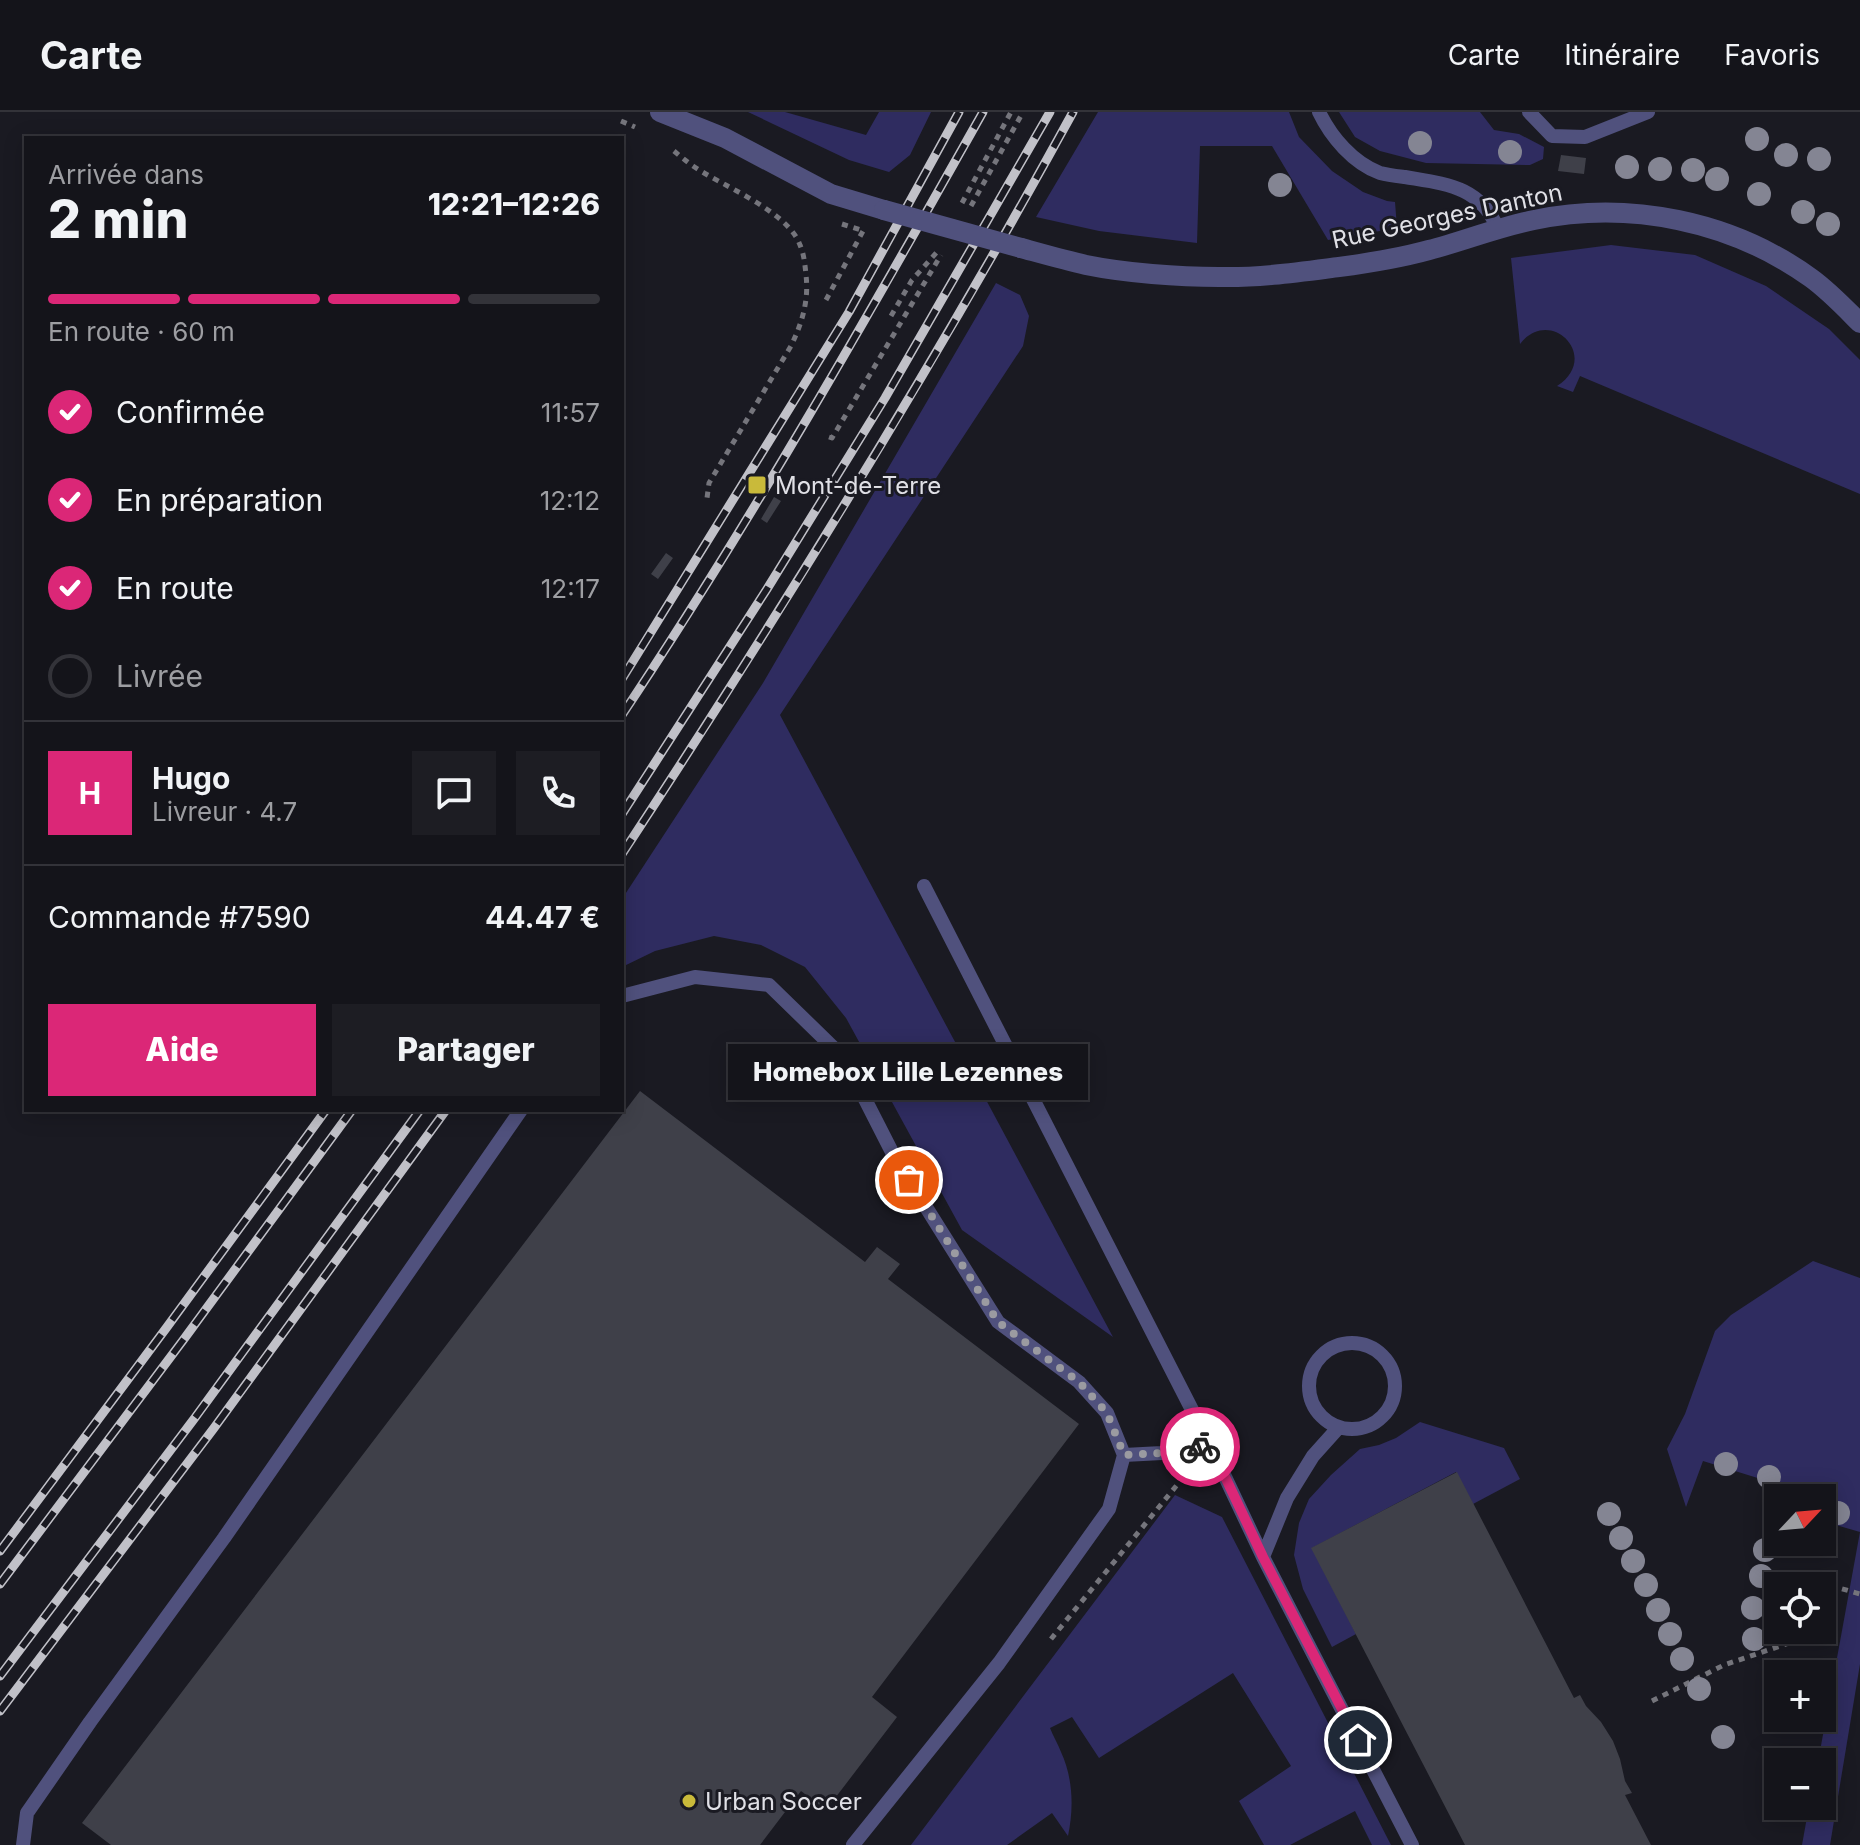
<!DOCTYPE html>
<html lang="fr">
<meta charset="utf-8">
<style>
body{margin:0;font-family:Inter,sans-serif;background:#1d1d23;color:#f1f3f6;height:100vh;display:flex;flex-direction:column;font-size:30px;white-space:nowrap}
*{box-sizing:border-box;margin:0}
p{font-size:26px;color:#9d9ea2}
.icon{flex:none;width:44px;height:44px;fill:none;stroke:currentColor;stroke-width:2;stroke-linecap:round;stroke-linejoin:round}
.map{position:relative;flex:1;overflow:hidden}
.panel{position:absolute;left:24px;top:24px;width:600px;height:976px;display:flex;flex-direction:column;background:#14141a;border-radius:0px;box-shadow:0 4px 20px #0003,0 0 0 2px #333339}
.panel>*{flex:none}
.needle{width:52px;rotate:64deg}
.fabs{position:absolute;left:1764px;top:1372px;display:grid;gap:16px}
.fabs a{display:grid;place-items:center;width:72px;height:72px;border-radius:0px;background:#14141a;box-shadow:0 4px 20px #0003,0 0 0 2px #333339;font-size:40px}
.pin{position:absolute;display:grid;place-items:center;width:68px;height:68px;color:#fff;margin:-34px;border:4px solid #fff;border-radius:50%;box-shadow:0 2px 8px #0007}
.courier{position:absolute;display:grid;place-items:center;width:80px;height:80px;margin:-40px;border:6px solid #db2777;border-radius:50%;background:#fff;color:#222;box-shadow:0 2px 10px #0007}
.bubble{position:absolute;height:56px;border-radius:0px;background:#14141a;box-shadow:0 4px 20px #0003,0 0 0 2px #333339;font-size:26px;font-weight:800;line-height:56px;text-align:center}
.headline em{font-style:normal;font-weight:800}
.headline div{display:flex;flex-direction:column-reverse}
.headline{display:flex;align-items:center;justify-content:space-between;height:136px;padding:0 24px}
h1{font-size:52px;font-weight:800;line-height:60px}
.bar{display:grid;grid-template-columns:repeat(4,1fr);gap:12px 8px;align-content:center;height:96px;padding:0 24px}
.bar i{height:10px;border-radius:6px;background:#333339}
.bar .current{background:#db2777}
.bar p{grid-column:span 4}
.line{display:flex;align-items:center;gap:20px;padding:0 24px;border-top:2px solid #333339}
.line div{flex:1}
.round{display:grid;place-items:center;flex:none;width:84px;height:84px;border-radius:0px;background:#1d1d23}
ol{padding:0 24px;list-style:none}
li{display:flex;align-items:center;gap:24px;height:88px}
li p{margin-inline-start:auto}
li .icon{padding:8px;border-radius:50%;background:#db2777;color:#fff;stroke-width:4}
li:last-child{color:#9d9ea2}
li i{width:44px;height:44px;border:4px solid #333339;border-radius:50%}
.action{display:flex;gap:16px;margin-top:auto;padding:16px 24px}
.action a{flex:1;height:92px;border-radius:0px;background:#db2777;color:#fff;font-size:32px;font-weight:800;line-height:92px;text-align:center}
.action a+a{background:#1d1d23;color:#f1f3f6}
header{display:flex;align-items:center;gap:48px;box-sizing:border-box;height:112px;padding:0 40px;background:#14141a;border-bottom:2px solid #333339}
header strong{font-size:38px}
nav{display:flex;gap:44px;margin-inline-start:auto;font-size:28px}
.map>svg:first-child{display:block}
</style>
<header>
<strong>Carte</strong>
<nav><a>Carte</a><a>Itinéraire</a><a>Favoris</a></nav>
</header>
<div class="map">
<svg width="1860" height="1733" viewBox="0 0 1860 1733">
<rect width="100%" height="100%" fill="#1a1a22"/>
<path fill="#2f2c60" d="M748 0H785L866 23 879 0H931L910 43 889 60 849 48Z
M1098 0H1289L1299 25 1332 59 1363 80 1387 89 1395 90 1397 116 1328 128 1272 34H1200L1197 131 1099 119 1036 105Z
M1339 0H1480L1494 18 1519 22 1544 35 1543 47 1530 53 1426 51 1380 39 1355 25Z
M1611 133 1695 143 1766 174 1829 217 1860 248V382L1580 264 1573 280 1557 274C1602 245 1550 193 1520 232L1511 146Z
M996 171 1020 183 1029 204 1023 234 780 603 1113 1225 962 1118 846 906 805 855 761 833 714 824 655 839 622 855V787L763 571Z
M1813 1149 1860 1166V1552L1830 1733H1802L1809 1694H1822V1650H1818L1860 1420 1822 1409V1386H1780L1783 1374 1703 1349 1686 1395 1667 1337 1685 1302 1715 1219 1731 1203Z
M1420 1310 1504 1336 1520 1367 1473 1392 1456 1360 1312 1436 1356 1522 1332 1535 1303 1477 1294 1443 1299 1411 1309 1387 1331 1363 1360 1337 1379 1333 1396 1326Z
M1175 1383 1222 1405 1391 1733H1372L1355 1699 1290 1733H1264L1239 1689 1291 1654 1233 1561 1099 1646 1072 1605 1050 1616C1053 1624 1058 1632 1061 1640 1073 1666 1074 1696 1068 1724L1052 1701 1007 1733H911Z"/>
<path fill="#3f4049" d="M1561 43 1586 46 1584 62 1558 59Z
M774 385 781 389 767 411 761 407Z
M666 441 673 446 658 467 651 462Z
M640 979 865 1150 877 1135 900 1152 888 1167 1079 1312 872 1585 897 1605 826 1698 801 1679 760 1733H111L82 1711Z
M1457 1360 1574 1586 1580 1583 1586 1594 1601 1610 1613 1629 1620 1647 1625 1669 1632 1681 1625 1683 1651 1733H1465L1311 1436Z"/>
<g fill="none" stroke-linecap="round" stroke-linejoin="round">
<path stroke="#75757c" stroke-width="5" stroke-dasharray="6 6" stroke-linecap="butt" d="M621 9 635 15
M674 39C680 44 686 49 693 54 722 74 788 99 800 133 804 142 805 153 806 163 809 189 802 211 791 234L709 371 707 386
M962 91 1011 0
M971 94 1023 0
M826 188 863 119
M891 204 912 168 937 140
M829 325 832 326 941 143
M1821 1474 1822 1471 1860 1482
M1051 1527 1186 1362
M1652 1589 1724 1553 1798 1528 1809 1523 1811 1518"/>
<path stroke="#50517d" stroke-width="14" d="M1319 0C1331 25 1353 51 1380 61 1388 63 1397 64 1405 65 1446 72 1480 74 1498 117
M1529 0 1552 24 1585 25 1648 0
M924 774 1210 1333
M622 884 695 865 769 873 844 946 894 1044 998 1210 1079 1270 1107 1301 1124 1343 1109 1397 999 1551 853 1733
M1309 1274a43 43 0 1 1 86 0a43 43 0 1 1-86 0Z
M1339 1315 1313 1344 1287 1386 1263 1445 1412 1733
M1124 1343 1162 1341 1210 1333 1263 1445
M23 1733 27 1701 90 1610 224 1426 521 998"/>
<path stroke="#50517d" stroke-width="20" d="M660 0 725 26 831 82 884 98
M1021 136C1043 142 1064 148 1086 153 1125 161 1179 165 1219 165 1259 166 1300 160 1339 155 1369 151 1400 146 1429 138 1464 129 1498 115 1534 108 1629 88 1732 109 1811 166 1829 179 1844 195 1860 211"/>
<defs>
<path id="rail" d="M622 567 849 200 959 0
M622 603C752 408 868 204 983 0
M622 702 767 477 885 286 1050 0
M622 742C781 500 934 254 1073 0
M0 1439 167 1215 326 998
M0 1472 184 1227 352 998
M0 1564 194 1307 420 998
M0 1599 214 1316 446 998"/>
</defs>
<use href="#rail" stroke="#c1c1c8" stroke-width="9"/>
<use href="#rail" stroke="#1a1a22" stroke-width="6" stroke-dasharray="18" stroke-linecap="butt"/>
<path stroke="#75757c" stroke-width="5" stroke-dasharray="6 6" stroke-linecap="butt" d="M842 112 864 119"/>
<path stroke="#50517d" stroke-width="20" d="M884 98 1021 136"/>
</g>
<g fill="#848593">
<circle cx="1757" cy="27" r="12"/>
<circle cx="1420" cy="31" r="12"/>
<circle cx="1510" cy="40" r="12"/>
<circle cx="1786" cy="43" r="12"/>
<circle cx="1819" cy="47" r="12"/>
<circle cx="1627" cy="55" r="12"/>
<circle cx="1660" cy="57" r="12"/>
<circle cx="1693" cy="58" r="12"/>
<circle cx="1717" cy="67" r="12"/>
<circle cx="1280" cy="73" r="12"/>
<circle cx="1759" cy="82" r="12"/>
<circle cx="1803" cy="100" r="12"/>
<circle cx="1828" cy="112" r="12"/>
<circle cx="1726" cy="1352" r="12"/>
<circle cx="1769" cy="1365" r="12"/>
<circle cx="1838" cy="1401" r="12"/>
<circle cx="1609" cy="1402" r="12"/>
<circle cx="1621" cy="1426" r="12"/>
<circle cx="1765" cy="1438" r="12"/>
<circle cx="1633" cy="1449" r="12"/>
<circle cx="1761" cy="1464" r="12"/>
<circle cx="1646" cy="1473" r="12"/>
<circle cx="1753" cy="1496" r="12"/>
<circle cx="1658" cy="1498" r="12"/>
<circle cx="1670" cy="1522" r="12"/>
<circle cx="1754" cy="1527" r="12"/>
<circle cx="1682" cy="1547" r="12"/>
<circle cx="1699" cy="1577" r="12"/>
<circle cx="1723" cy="1625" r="12"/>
</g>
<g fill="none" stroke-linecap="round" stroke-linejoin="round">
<path stroke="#9b9ba1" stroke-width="8" stroke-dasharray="0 14.4" d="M909 1068 998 1210 1079 1270 1107 1301 1124 1343 1162 1341 1200 1335"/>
<path stroke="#db2777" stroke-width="10" d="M1200 1335 1210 1333 1263 1445 1358 1628"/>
</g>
<g fill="#c9ba3a" stroke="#1a1a22" stroke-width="3">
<rect x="747" y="363" width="20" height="20" rx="4"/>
<circle cx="689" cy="1689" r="8"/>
</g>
<g text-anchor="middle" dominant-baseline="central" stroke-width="6" stroke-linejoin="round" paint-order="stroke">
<g font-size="24" fill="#e0e0e6" stroke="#1a1a22">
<text transform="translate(1447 104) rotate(-12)">Rue Georges Danton</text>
</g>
<g font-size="24" fill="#e0e0e6" stroke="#1a1a22" text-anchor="start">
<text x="775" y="373">Mont-de-Terre</text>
<text x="705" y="1689">Urban Soccer</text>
</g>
</g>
</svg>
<div class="fabs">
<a><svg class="needle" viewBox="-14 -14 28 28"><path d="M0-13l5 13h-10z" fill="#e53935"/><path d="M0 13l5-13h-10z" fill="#9d9ea2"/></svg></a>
<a><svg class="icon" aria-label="locate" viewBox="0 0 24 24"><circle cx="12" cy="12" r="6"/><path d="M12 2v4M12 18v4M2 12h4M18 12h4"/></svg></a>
<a>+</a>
<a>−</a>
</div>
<div class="pin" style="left:909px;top:1068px;background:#ea580c"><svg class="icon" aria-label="bag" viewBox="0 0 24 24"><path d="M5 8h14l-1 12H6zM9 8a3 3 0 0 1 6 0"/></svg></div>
<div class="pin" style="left:1358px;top:1628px;background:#1f2937"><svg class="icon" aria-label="home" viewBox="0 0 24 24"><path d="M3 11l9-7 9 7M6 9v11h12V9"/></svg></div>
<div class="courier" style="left:1200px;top:1335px"><svg class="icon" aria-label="bike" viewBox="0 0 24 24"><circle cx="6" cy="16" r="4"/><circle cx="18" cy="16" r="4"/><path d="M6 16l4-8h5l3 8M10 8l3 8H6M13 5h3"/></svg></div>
<div class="bubble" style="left:728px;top:932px;width:360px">Homebox Lille Lezennes</div>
<section class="panel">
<div class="headline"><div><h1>2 min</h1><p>Arrivée dans</p></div><em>12:21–12:26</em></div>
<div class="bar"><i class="current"></i><i class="current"></i><i class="current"></i><i></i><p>En route · 60 m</p></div>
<ol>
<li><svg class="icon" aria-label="check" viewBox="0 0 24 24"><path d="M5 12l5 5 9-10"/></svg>Confirmée<p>11:57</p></li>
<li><svg class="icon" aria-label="check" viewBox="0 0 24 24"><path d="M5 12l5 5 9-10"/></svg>En préparation<p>12:12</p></li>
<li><svg class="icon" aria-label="check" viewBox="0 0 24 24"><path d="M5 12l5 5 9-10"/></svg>En route<p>12:17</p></li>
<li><i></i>Livrée</li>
</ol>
<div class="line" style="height:144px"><b class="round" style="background:#db2777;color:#fff">H</b><div><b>Hugo</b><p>Livreur · 4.7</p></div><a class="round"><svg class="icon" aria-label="chat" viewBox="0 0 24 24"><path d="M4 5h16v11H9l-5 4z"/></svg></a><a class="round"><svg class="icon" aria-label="phone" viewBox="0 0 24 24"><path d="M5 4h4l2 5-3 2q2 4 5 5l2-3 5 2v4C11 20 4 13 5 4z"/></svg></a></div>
<div class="line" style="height:104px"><div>Commande #7590</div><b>44.47 €</b></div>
<div class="action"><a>Aide</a><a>Partager</a></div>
</section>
</div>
